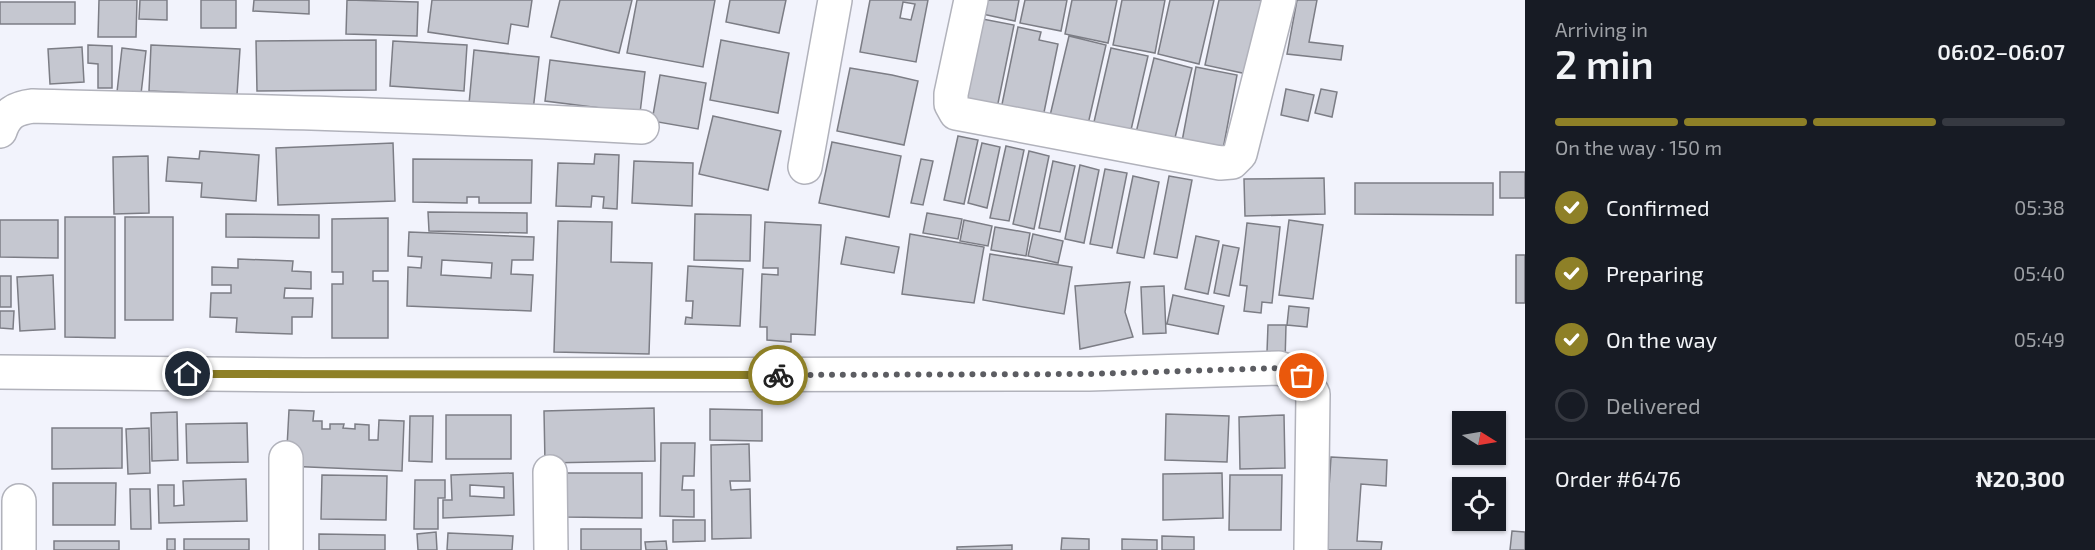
<!DOCTYPE html>
<meta charset="utf-8">
<style>
body{margin:0;font-family:"Exo 2",sans-serif;background:#242831;color:#f1f3f6;height:100vh;display:flex;flex-direction:column;font-size:22px;white-space:nowrap}
*{box-sizing:border-box;margin:0}
p{font-size:20px;color:#9ea1a6}
.icon{flex:none;width:33px;height:33px;fill:none;stroke:currentColor;stroke-width:2;stroke-linecap:round;stroke-linejoin:round}
.map{position:relative;flex:1;overflow:hidden}
.details{display:flex;flex-direction:column;background:#171b24;width:570px}
.details>*{flex:none}
.needle{width:39px;rotate:101deg}
.tools{position:absolute;left:1452px;top:411px;display:grid;gap:12px}
.tools a{display:grid;place-items:center;width:54px;height:54px;border-radius:0px;background:#171b24;box-shadow:0 2px 4px #0004;font-size:30px}
.pin{position:absolute;display:grid;place-items:center;width:51px;height:51px;color:#fff;margin:-26px;border:3px solid #fff;border-radius:50%;box-shadow:0 2px 6px #0007}
.courier{position:absolute;display:grid;place-items:center;width:60px;height:60px;margin:-30px;border:4px solid #8e8027;border-radius:50%;background:#fff;color:#222;box-shadow:0 2px 8px #0007}
.overview em{font-style:normal;font-weight:600}
.overview div{display:flex;flex-direction:column-reverse}
.overview{display:flex;align-items:center;justify-content:space-between;height:102px;padding:0 30px}
h1{font-size:39px;font-weight:600;line-height:45px}
.bar{display:grid;grid-template-columns:repeat(4,1fr);gap:9px 6px;align-content:center;height:72px;padding:0 30px}
.bar i{height:8px;border-radius:4px;background:#363941}
.bar .active{background:#8e8027}
.bar p{grid-column:span 4}
.line{display:flex;align-items:center;gap:15px;padding:0 30px;border-top:2px solid #363941}
.line div{flex:1}
ol{padding:0 30px;list-style:none}
li{display:flex;align-items:center;gap:18px;height:66px}
li p{margin-inline-start:auto}
li .icon{padding:6px;border-radius:50%;background:#8e8027;color:#fff;stroke-width:4}
li:last-child{color:#9ea1a6}
li i{width:33px;height:33px;border:3px solid #363941;border-radius:50%}
main{display:flex;flex:1;min-height:0}
.map>svg:first-child{display:block}
</style>
<main>
<div class="map">
<svg width="1525" height="550" viewBox="0 0 1525 550">
<rect width="100%" height="100%" fill="#f2f3fc"/>
<path fill="#c5c7d0" stroke="#7c7d85" stroke-width="1.5" fill-rule="evenodd" d="M99 0H137L136 37H98Z
M140 0H167V20L139 19Z
M201 0H236V28H201Z
M254 0H309V14L253 11Z
M347 0 418 2 417 36 346 34Z
M432 0H532L528 27 511 24 508 44 428 32Z
M560 0H632L619 53 551 37Z
M637 0H715L703 67 627 53Z
M730 0H786L779 33 726 22Z
M870 0H928L916 62 860 52ZM903 2 915 4 911 20 900 18Z
M976 0H1019L1015 21 973 12Z
M1025 0H1067L1061 31 1020 23Z
M1072 0H1117L1108 43 1065 34Z
M1122 0H1165L1155 53 1113 45Z
M1170 0H1214L1199 64 1158 54Z
M1219 0H1262L1247 74 1205 65Z
M1297 0H1317L1309 42 1343 46 1341 60 1287 54Z
M0 2H75V24H0Z
M972 17 1014 25 996 113 954 104Z
M1018 27 1041 32 1039 40 1058 44 1042 122 1000 114Z
M1069 36 1106 45 1086 133 1048 124Z
M376 40V90L257 91 256 41Z
M721 40 789 53 778 113 710 100Z
M393 41 467 45 464 91 390 86Z
M88 45 112 46V88H98V64L88 63Z
M151 45 240 49 237 95 149 91Z
M82 47 84 82 50 84 48 49Z
M122 48 146 51 141 94 117 92Z
M1111 48 1148 56 1128 143 1091 135Z
M474 50 539 57 533 111 469 104Z
M1154 58 1192 68 1172 150 1134 141Z
M550 60 645 72 640 113 545 101Z
M1196 67 1237 75 1221 160 1180 152Z
M850 68 892 75 918 81 904 145 837 131Z
M660 75 706 83 698 129 652 121Z
M1286 89 1314 95 1308 121 1281 115Z
M1321 89 1337 92 1332 117 1315 113Z
M713 116 781 131 768 190 699 174Z
M958 136 978 140 964 204 944 200Z
M832 142 901 156 889 217 819 203Z
M393 143 395 201 278 205 276 148Z
M982 143 1000 147 987 208 968 203Z
M1006 146 1024 150 1009 221 990 218Z
M200 151 259 155 256 201 201 197 202 183 166 181 168 157 199 159Z
M1029 151 1049 156 1034 229 1013 224Z
M595 154 619 155 617 209 603 208 604 197 592 196 591 207 556 206 558 163 594 164Z
M148 156 149 213 114 214 113 157Z
M413 159 532 160 531 203H479V197H467V203L413 202Z
M921 159 933 161 923 205 911 203Z
M634 161 693 163 692 206 632 203Z
M1053 161 1075 166 1060 232 1039 228Z
M1080 165 1099 170 1084 243 1065 239Z
M1105 169 1127 173 1112 248 1090 244Z
M1500 172H1525V198H1500Z
M1133 176 1159 182 1144 258 1117 253Z
M1169 176 1192 180 1177 258 1154 254Z
M1324 178 1325 214 1245 216 1244 179Z
M1355 183H1493V215L1355 214Z
M428 212 527 213V233L429 231Z
M927 213 962 219 958 239 923 233Z
M226 214 319 215V238L226 237Z
M695 214 751 215 750 261 694 260Z
M65 217H115V338L65 337Z
M125 217H173V320H125Z
M388 218V271H373V281H388V338H332V284H343V272H332V219Z
M0 220H58V258L0 257Z
M964 220 992 226 988 246 960 241Z
M1289 220 1323 225 1313 299 1279 295Z
M558 221 612 222 611 262 652 263 649 354 554 352Z
M765 222 821 225 815 335 791 334V342L767 340V327H760L762 274 778 275V268H763Z
M1247 223 1280 227 1272 303 1262 302 1261 313 1244 311 1247 286 1240 285Z
M995 227 1030 233 1026 256 991 250Z
M409 232 534 237 533 260H512L511 274 533 275 531 311 407 306 408 267 421 268 422 257 408 256ZM442 260 492 263 491 278 441 275Z
M910 234 984 247 974 303 902 294Z
M1033 234 1063 241 1058 263 1028 256Z
M1196 236 1219 241 1208 294 1185 289Z
M846 237 899 247 894 273 841 264Z
M1223 245 1239 248 1229 296 1214 293Z
M990 254 1072 267 1064 314 983 300Z
M1516 255H1525V303H1516Z
M238 259 293 261 292 271 311 272V289L285 288 284 298H313L312 317H292V334L236 332 237 318 210 317 211 293H231V285H212V267L238 268Z
M688 266 743 269 740 326 685 324 686 317 692 318 693 301H686Z
M53 275 55 329 20 331 17 277Z
M0 276H11V307H0Z
M1130 282 1125 312 1133 337 1080 349 1075 286Z
M1164 286 1166 333 1143 334 1141 287Z
M1173 295 1224 306 1218 334 1167 324Z
M1289 306 1309 308 1307 327 1287 325Z
M0 311H14L13 329 0 328Z
M1268 325H1286L1285 363 1267 352Z
M654 408 655 461 545 463 544 411Z
M710 409 762 410V441L710 440Z
M289 410 314 411 313 421H322V429H330V424H344L343 428 355 429V424L369 425V440H378L379 420 404 421 402 471 286 466Z
M177 412 178 460 152 461 151 413Z
M1166 414 1229 416 1227 462 1165 460Z
M446 415H511V459H446Z
M1284 415 1285 468 1240 469 1239 417Z
M410 416H433L432 462 409 461Z
M247 423 248 462 187 463 186 424Z
M52 428H122V468L52 469Z
M149 428 150 473 128 474 126 429Z
M661 443H695L694 476H683L682 490H694V517L660 516Z
M749 444 750 481H730L731 490 750 489 751 538 712 539 711 445Z
M1331 457 1387 460 1386 486 1361 484 1357 541 1382 542 1381 550H1325Z
M513 473 514 515 443 518V500H452L451 475ZM470 485 504 487V498L470 496Z
M566 473H642V518L566 517Z
M1222 473 1223 518 1163 520V474Z
M322 475 387 476 386 520 321 519Z
M1230 475H1282L1281 530H1229Z
M246 479 247 521 159 523 158 485H174V506L184 505 183 481Z
M415 480H445V498H438V529H414Z
M53 483H116L115 525H53Z
M130 489H150L151 529H131Z
M673 520H705V541L673 542Z
M581 529H641V550H581Z
M1512 531 1525 532V550H1510Z
M436 532 437 550H418L417 534Z
M448 533 513 536 512 550H447Z
M319 534 385 535V550H319Z
M1162 536 1194 537V550H1162Z
M1062 538 1089 539V550H1061Z
M167 539H175V550H167Z
M184 539H249V550H184Z
M1122 539 1157 540V550H1122Z
M54 541H119V550H54Z
M666 541 667 550H646L645 542Z
M1012 545V550H957V547Z"/>
<g fill="none" stroke-linecap="round" stroke-linejoin="round">
<defs>
<path id="minor" d="M971 0 951 94V104L956 113 1220 163 1232 162 1240 154 1279 0
M0 131C6 113 16 108 33 106 236 111 439 115 642 127
M805 167 835 0
M0 372 305 375 1089 374 1279 368 1302 376 1313 394 1311 550
M286 458V550
M550 472 551 550
M19 501V550"/>
</defs>
<use href="#minor" stroke="#b1b2bb" stroke-width="36"/>
<use href="#minor" stroke="#fff" stroke-width="33"/>
</g>
<g fill="none" stroke-linecap="round" stroke-linejoin="round">
<path stroke="#5c5d62" stroke-width="6" stroke-dasharray="0 10.8" d="M778 375 1089 374 1279 368 1302 376"/>
<path stroke="#8e8027" stroke-width="8" d="M188 374 778 375"/>
</g>
</svg>
<div class="tools">
<a><svg class="needle" viewBox="-14 -14 28 28"><path d="M0-13l5 13h-10z" fill="#e53935"/><path d="M0 13l5-13h-10z" fill="#9ea1a6"/></svg></a>
<a><svg class="icon" aria-label="locate" viewBox="0 0 24 24"><circle cx="12" cy="12" r="6"/><path d="M12 2v4M12 18v4M2 12h4M18 12h4"/></svg></a>
</div>
<div class="pin" style="left:1302px;top:376px;background:#ea580c"><svg class="icon" aria-label="bag" viewBox="0 0 24 24"><path d="M5 8h14l-1 12H6zM9 8a3 3 0 0 1 6 0"/></svg></div>
<div class="pin" style="left:188px;top:374px;background:#1f2937"><svg class="icon" aria-label="home" viewBox="0 0 24 24"><path d="M3 11l9-7 9 7M6 9v11h12V9"/></svg></div>
<div class="courier" style="left:778px;top:375px"><svg class="icon" aria-label="bike" viewBox="0 0 24 24"><circle cx="6" cy="16" r="4"/><circle cx="18" cy="16" r="4"/><path d="M6 16l4-8h5l3 8M10 8l3 8H6M13 5h3"/></svg></div>
</div>
<section class="details">
<div class="overview"><div><h1>2 min</h1><p>Arriving in</p></div><em>06:02–06:07</em></div>
<div class="bar"><i class="active"></i><i class="active"></i><i class="active"></i><i></i><p>On the way · 150 m</p></div>
<ol>
<li><svg class="icon" aria-label="check" viewBox="0 0 24 24"><path d="M5 12l5 5 9-10"/></svg>Confirmed<p>05:38</p></li>
<li><svg class="icon" aria-label="check" viewBox="0 0 24 24"><path d="M5 12l5 5 9-10"/></svg>Preparing<p>05:40</p></li>
<li><svg class="icon" aria-label="check" viewBox="0 0 24 24"><path d="M5 12l5 5 9-10"/></svg>On the way<p>05:49</p></li>
<li><i></i>Delivered</li>
</ol>
<div class="line" style="height:78px"><div>Order #6476</div><b>₦20,300</b></div>
</section>
</main>
